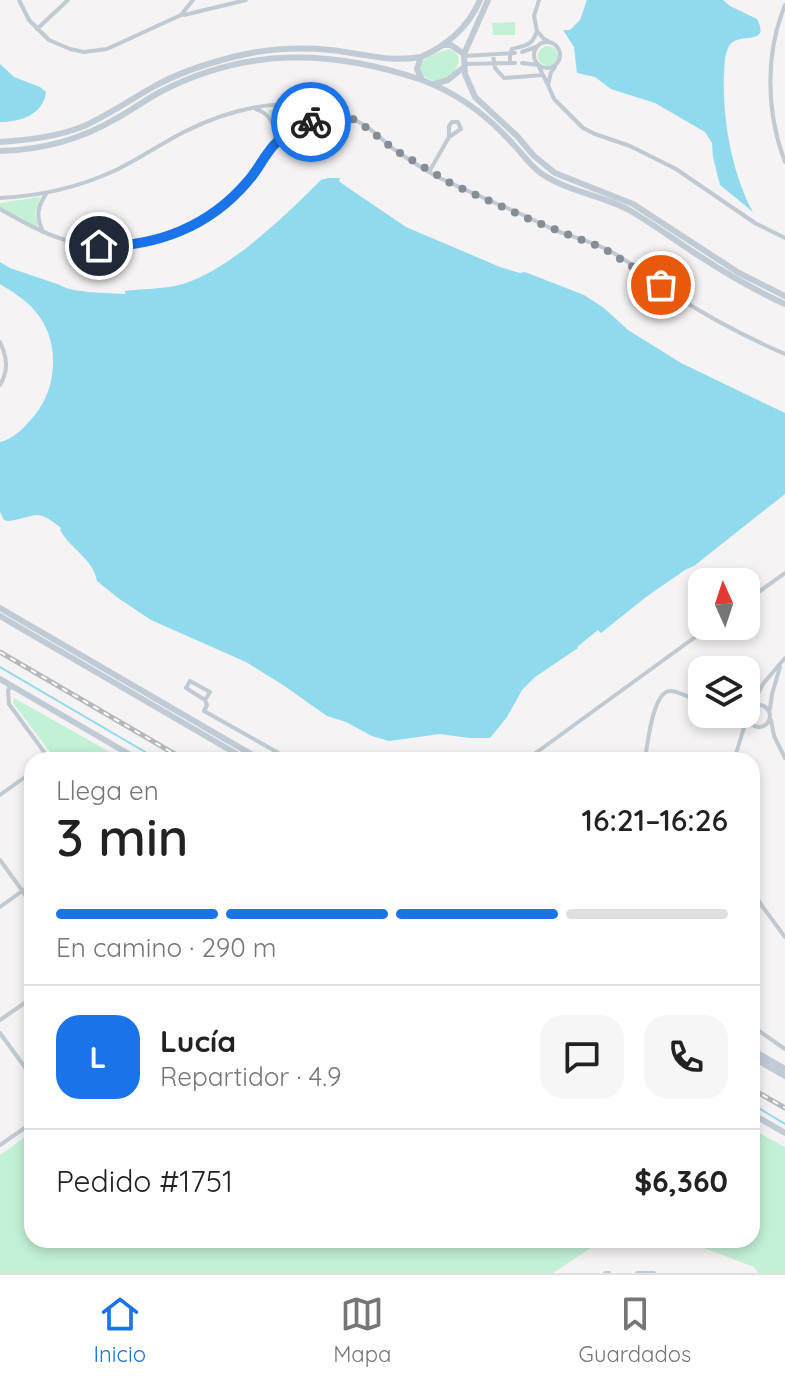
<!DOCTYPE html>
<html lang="es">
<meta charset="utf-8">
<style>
body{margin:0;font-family:Quicksand,sans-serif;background:#f6f6f6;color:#222;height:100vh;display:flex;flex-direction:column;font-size:30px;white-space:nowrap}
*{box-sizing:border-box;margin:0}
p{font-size:26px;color:#767676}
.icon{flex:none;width:44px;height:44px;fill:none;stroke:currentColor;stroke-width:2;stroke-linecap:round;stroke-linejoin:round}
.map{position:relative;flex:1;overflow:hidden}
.sheet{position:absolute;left:24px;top:752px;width:736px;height:496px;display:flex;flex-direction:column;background:#fff;border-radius:24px;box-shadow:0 4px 12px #0003}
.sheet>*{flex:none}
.needle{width:52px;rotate:357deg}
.buttons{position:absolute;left:688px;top:568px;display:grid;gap:16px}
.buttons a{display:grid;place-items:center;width:72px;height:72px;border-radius:16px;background:#fff;box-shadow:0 4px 12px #0003;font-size:40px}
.pin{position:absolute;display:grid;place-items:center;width:68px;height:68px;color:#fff;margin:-34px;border:4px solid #fff;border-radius:50%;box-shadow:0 2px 8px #0007}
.courier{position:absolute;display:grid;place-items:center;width:80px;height:80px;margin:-40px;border:6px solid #1a73e8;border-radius:50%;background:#fff;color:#222;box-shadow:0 2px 10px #0007}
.head em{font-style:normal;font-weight:600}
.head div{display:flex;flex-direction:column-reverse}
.head{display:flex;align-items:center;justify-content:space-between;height:136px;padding:0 32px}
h1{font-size:52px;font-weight:600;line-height:60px}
.bar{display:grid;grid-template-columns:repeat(4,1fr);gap:12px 8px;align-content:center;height:96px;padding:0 32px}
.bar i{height:10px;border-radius:6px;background:#e0e0e0}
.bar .on{background:#1a73e8}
.bar p{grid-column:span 4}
.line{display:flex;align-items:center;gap:20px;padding:0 32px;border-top:2px solid #e0e0e0}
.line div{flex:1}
.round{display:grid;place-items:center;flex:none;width:84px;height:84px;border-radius:24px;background:#f6f6f6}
.tabs{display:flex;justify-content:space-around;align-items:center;height:112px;border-top:2px solid #e0e0e0;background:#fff;font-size:22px;color:#767676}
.tabs a{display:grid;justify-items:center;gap:4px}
.tabs .on{color:#1a73e8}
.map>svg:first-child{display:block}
</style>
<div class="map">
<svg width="785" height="1273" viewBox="0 0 785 1273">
<rect width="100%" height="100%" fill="#f5f3f3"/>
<path fill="#c3f1d5" d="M515 22V35H493L492 23Z
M538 56a10 10 0 1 1 20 0a10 10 0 1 1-20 0Z
M449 49C464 54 459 66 451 76L434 81 422 76C421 72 419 68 421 64 424 57 442 51 449 49Z
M299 107 332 113V115L306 121 282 138 279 136 278 125 268 112 269 110Z
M39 197 40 199 35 213 38 225 35 227 0 207V203Z
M14 698 124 760H56L13 703Z
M752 1129 785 1147V1273H758L754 1267 683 1240H752Z
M32 1132V1240H603L553 1273H0V1155Z"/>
<path fill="#90daee" d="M587 0H723L730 6 757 19C770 44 744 34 733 42 728 45 726 53 725 59 720 107 730 170 753 212L720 185 713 157 712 143 705 132 655 103 611 89 595 77 577 73 574 47 563 30H570L580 20Z
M0 64 14 77 40 87 46 92C43 115 20 122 0 122Z
M328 178H340L339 181 344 185 406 227 500 267 520 273 525 272 584 295 604 308 628 330 681 363 785 413V494L694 566 685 570 646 597 601 633 598 630 577 647 578 648 535 677 522 690 507 717 490 738H469L440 734 389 741 372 736 346 722 327 716 283 685 246 662 151 620 118 598 97 581C93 558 71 550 60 530L61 528C34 506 37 518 8 521L4 520 0 512V442C14 439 26 426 34 416 57 389 60 345 39 316 29 302 15 293 0 284V262L10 268 60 285C72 293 109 293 125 294V291C141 289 159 289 175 286 224 276 286 215 321 180Z"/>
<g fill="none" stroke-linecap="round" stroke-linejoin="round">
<path stroke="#90daee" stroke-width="2" d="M0 667 159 760
M752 1104 785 1124"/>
<path stroke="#c1cad2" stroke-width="4" d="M19 0 29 20 49 40 70 49 84 52 107 49 181 15 193 0
M785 5C765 54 766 112 785 162
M184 15 246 0
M37 29 68 0
M537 31 534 16 539 0
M534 55a13 13 0 1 1 26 0a13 13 0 1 1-26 0Z
M522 52 536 47
M493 55 495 68 504 78 543 75
M465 56 515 53
M510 63V54L512 49C526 45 532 46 537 31L544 39 548 41
M522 63 538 65 548 85 551 72 555 67
M466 64 515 63
M548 85 554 99 583 128 595 134 630 146 676 169 755 223 785 238
M256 109C271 114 277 127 274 143
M452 122H458L461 129 449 137V126Z
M429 172 449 137
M0 198C40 196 77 188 114 171 138 160 160 144 184 132 233 107 294 93 345 115
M0 209C21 221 42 233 65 240 128 258 198 236 242 188 254 175 262 158 274 145 290 128 317 116 340 117 362 117 378 137 395 150 408 159 422 168 436 176 458 187 480 196 502 206 521 213 539 223 557 231 574 237 592 242 608 250 631 262 652 279 673 294 709 318 746 337 785 354
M43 232C36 217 37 207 46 194
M0 342C7 357 9 370 0 385
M746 601 785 573
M702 624 698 630V635L705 633 712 626
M11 685 8 691 9 704 50 760
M205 700 186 688 190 681 210 692 205 700 207 705 204 711 291 760
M748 716a11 11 0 1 1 22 0a11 11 0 1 1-22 0Z
M751 707 763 684 785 658
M770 709 772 694 780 667
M731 714 746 720
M771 720 774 736 785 758
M526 760 698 635
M645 760C647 746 653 689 671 691 681 692 693 699 702 703
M734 760 747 718
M0 795 32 772
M0 860 32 904
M752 889 762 906 785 937
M0 907 32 884
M0 1020 32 998
M752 1026 785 1049
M0 1033 32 1077
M0 1145 32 1123
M605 1273H609
M637 1273H654"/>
<path stroke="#c1cbd6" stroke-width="6" d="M480 0C468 28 448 45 421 57L417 69 422 80C457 93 487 115 512 143 522 153 530 166 542 174 568 191 599 195 627 209 654 224 678 243 704 259 730 276 757 291 785 304
M488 0 464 54 465 74 475 97 517 136 534 156 555 173 633 204 739 273 785 296
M445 45H451L464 54
M434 84 448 80 464 67
M0 142C28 140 57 137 84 126 108 115 130 100 153 87 178 73 205 64 233 57 264 49 299 47 330 50 361 53 389 63 421 57
M0 151C41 150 82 139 117 118 132 110 145 100 160 92 246 47 332 49 422 80
M0 608 261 760
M0 616 247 760
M0 679 139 760
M752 1050 785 1069
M752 1057 785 1076
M752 1114 785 1133"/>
<defs>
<path id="rail" d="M0 652 185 760
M752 1089 785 1108"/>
</defs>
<use href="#rail" stroke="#b5b8bd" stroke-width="5"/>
<use href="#rail" stroke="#fff" stroke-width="2" stroke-dasharray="6" stroke-linecap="butt"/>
</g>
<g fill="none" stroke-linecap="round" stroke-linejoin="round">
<path stroke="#868d94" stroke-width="8" stroke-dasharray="0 14.4" d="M311 122 336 117 351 118 363 125 395 150 452 184 536 222 603 248 661 285"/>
<path stroke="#1a73e8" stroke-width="10" d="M99 246C157 247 210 226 248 181 258 170 264 156 274 145 284 135 298 128 311 122"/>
</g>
</svg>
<div class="buttons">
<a><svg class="needle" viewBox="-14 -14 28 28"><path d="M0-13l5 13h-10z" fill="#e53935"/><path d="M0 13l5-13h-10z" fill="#767676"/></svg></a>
<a><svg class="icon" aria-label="layers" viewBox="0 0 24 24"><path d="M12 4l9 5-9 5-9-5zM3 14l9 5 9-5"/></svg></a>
</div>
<div class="pin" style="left:661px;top:285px;background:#ea580c"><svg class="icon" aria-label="bag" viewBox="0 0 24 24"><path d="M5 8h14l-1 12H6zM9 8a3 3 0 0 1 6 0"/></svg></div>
<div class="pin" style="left:99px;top:246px;background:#1f2937"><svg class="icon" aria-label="home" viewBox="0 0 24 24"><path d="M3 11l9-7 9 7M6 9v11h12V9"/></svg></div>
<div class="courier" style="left:311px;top:122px"><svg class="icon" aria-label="bike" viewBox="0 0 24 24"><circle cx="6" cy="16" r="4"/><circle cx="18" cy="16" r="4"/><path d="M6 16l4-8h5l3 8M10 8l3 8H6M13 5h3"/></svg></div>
<section class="sheet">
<div class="head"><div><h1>3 min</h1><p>Llega en</p></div><em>16:21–16:26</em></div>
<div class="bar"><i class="on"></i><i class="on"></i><i class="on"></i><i></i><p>En camino · 290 m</p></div>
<div class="line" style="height:144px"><b class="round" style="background:#1a73e8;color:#fff">L</b><div><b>Lucía</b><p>Repartidor · 4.9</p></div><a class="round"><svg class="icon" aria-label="chat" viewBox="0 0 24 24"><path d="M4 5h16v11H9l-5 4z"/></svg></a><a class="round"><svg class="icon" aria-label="phone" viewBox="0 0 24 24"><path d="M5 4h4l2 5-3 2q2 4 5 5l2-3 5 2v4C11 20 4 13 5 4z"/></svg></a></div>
<div class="line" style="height:104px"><div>Pedido #1751</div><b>$6,360</b></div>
</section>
</div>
<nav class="tabs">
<a class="on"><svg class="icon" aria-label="home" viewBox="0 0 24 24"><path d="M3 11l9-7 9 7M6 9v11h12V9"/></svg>Inicio</a>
<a><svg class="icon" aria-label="map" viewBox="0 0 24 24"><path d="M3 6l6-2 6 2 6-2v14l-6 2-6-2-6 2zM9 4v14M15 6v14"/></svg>Mapa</a>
<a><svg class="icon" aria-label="saved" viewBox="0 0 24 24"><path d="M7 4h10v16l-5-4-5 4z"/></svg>Guardados</a>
</nav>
